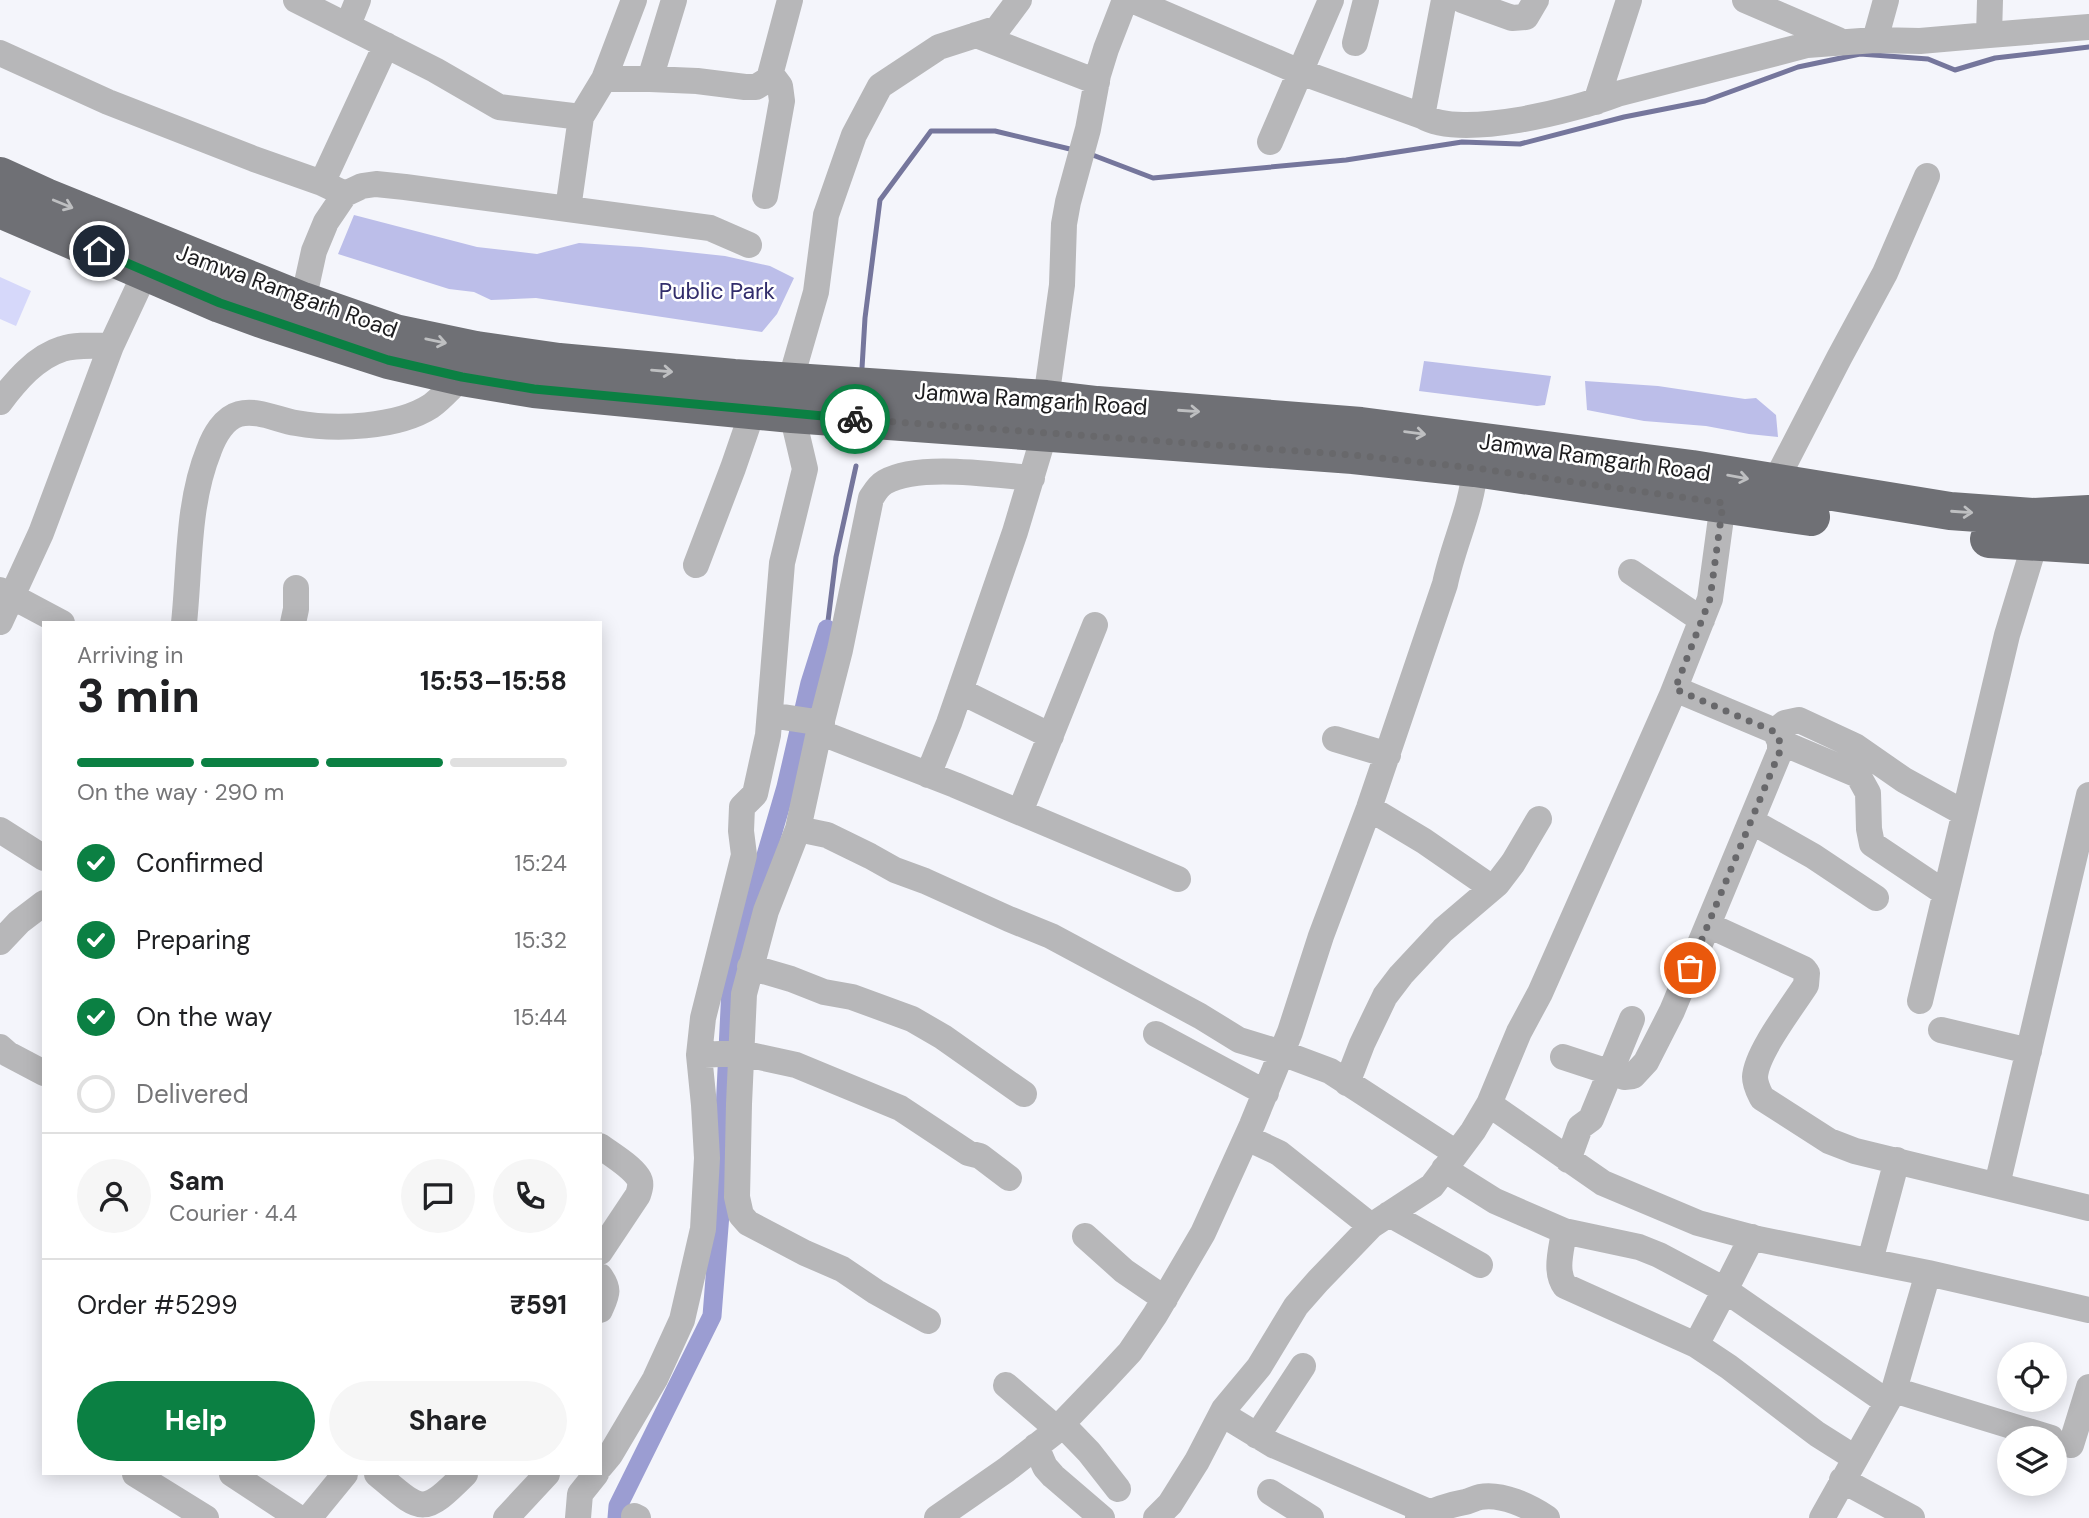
<!DOCTYPE html>
<meta charset="utf-8">
<style>
body{margin:0;font-family:"DM Sans",sans-serif;background:#f6f6f6;color:#202124;height:100vh;display:flex;flex-direction:column;font-size:26px;white-space:nowrap}
*{box-sizing:border-box;margin:0}
p{font-size:23px;color:#757577}
.icon{flex:none;width:38px;height:38px;fill:none;stroke:currentColor;stroke-width:2;stroke-linecap:round;stroke-linejoin:round}
.map{position:relative;flex:1;overflow:hidden}
.side{position:absolute;left:42px;top:621px;width:560px;height:854px;display:flex;flex-direction:column;background:#fff;border-radius:0px;box-shadow:0 4px 18px #0003}
.side>*{flex:none}
.tools{position:absolute;left:1997px;top:1342px;display:grid;gap:14px}
.tools a{display:grid;place-items:center;width:70px;height:70px;border-radius:50%;background:#fff;box-shadow:0 4px 18px #0003;font-size:35px}
.pin{position:absolute;display:grid;place-items:center;width:60px;height:60px;color:#fff;margin:-30px;border:4px solid #fff;border-radius:50%;box-shadow:0 2px 7px #0007}
.courier{position:absolute;display:grid;place-items:center;width:70px;height:70px;margin:-35px;border:5px solid #0b8043;border-radius:50%;background:#fff;color:#222;box-shadow:0 2px 9px #0007}
.overview em{font-style:normal;font-weight:700}
.overview div{display:flex;flex-direction:column-reverse}
.overview{display:flex;align-items:center;justify-content:space-between;height:119px;padding:0 35px}
h1{font-size:46px;font-weight:700;line-height:52px}
.bar{display:grid;grid-template-columns:repeat(4,1fr);gap:10px 7px;align-content:center;height:84px;padding:0 35px}
.bar i{height:9px;border-radius:5px;background:#e0e0e0}
.bar .on{background:#0b8043}
.bar p{grid-column:span 4}
.line{display:flex;align-items:center;gap:18px;padding:0 35px;border-top:2px solid #e0e0e0}
.line div{flex:1}
.round{display:grid;place-items:center;flex:none;width:74px;height:74px;border-radius:37px;background:#f6f6f6}
ol{padding:0 35px;list-style:none}
li{display:flex;align-items:center;gap:21px;height:77px}
li p{margin-inline-start:auto}
li .icon{padding:7px;border-radius:50%;background:#0b8043;color:#fff;stroke-width:4}
li:last-child{color:#757577}
li i{width:38px;height:38px;border:4px solid #e0e0e0;border-radius:50%}
.button{display:flex;gap:14px;margin-top:auto;padding:14px 35px}
.button a{flex:1;height:80px;border-radius:42px;background:#0b8043;color:#fff;font-size:28px;font-weight:700;line-height:80px;text-align:center}
.button a+a{background:#f6f6f6;color:#202124}
.map>svg:first-child{display:block}
</style>
<div class="map">
<svg width="2089" height="1518" viewBox="0 0 2089 1518">
<rect width="100%" height="100%" fill="#f4f5fb"/>
<path fill="#bcbee9" d="M354 215 477 247 537 254 579 243 641 247 725 256 770 266 794 278 777 314 762 332 536 298 491 300 474 292 449 289 338 254Z
M1424 361 1551 376 1545 405 1537 406 1419 391Z
M1585 381 1658 386 1745 399 1756 398 1776 415 1778 437 1749 434 1706 426 1644 421 1587 410Z"/>
<g fill="none" stroke-linecap="round" stroke-linejoin="round">
<path stroke="#75769c" stroke-width="5" d="M1090 154 1153 178 1346 160 1462 142 1520 144 1624 117 1705 101 1798 67 1860 54 1928 59 1955 70 1995 58 2089 47
M862 368 865 318 880 200 931 131H995L1074 150
M827 629 836 557 856 466"/>
<path stroke="#9b9dd2" stroke-width="19" d="M617 1518 618 1506 712 1316 720 1214 731 988 762 869 786 787 810 683 827 629"/>
</g>
<path fill="#d6d8fa" d="M0 277 31 291 16 326 0 319Z"/>
<g fill="none" stroke-linecap="round" stroke-linejoin="round">
<path stroke="#b7b7b9" stroke-width="26" d="M296 0 435 70 499 107 581 117 604 79
M634 0 604 79H650L697 81 745 87H756L769 79 790 0
M1132 0 1295 70 1422 116C1461 140 1575 110 1617 94L1807 45 1875 40 1920 41 1989 35 1990 0
M1462 0 1512 18 1526 17 1536 0
M1745 0 1838 40
M348 25 358 0
M976 35 1097 82
M1989 35 2089 27
M1875 40 1886 0
M1355 43 1366 0
M0 53 108 102 254 159 322 183 345 194
M650 79 674 0
M1596 102 1629 0
M1422 116 1444 0
M581 117 568 209 710 228 749 245
M1270 142 1331 0
M322 183 386 45
M765 196 782 101 780 86 771 74
M303 301 314 251 326 222 345 194 362 186 376 184 405 187 568 209
M790 382 816 292 826 215 854 135 880 86 939 47 998 28 1019 0
M1046 399 1062 285 1064 224 1068 202 1088 129 1098 75 1106 49 1125 0
M0 402C16 381 36 357 62 349 77 344 96 346 111 346
M1774 484 1839 358 1885 273 1927 176
M696 565 733 468 753 410
M1631 572 1702 620
M0 590 62 623
M0 622 41 533 111 346 146 271
M184 623C190 566 187 504 209 450 214 436 224 418 239 414 257 409 278 420 296 423 335 430 397 428 431 406 442 398 452 386 462 377
M293 623 296 609V588
M960 691 1051 736
M770 715 822 723
M1775 731 1785 723 1799 720 1855 746 1904 780 1964 813
M819 732 955 785 1178 879
M1335 739 1388 755
M1780 742 1858 775 1868 793 1869 829 1872 844 1945 893
M928 775 949 723 1015 532 1045 432
M1369 808 1424 841 1492 888
M1020 812 1095 625
M1751 821 1813 856 1876 898
M798 829 827 835 870 856 895 870 925 881 1009 919 1051 936 1200 1016 1239 1040 1282 1053 1330 1071 1456 1153
M0 830 44 858
M1708 925 1804 969 1807 973 1806 985C1792 1007 1756 1053 1755 1077 1755 1085 1759 1092 1762 1098L1829 1141 1855 1151 2089 1208
M0 942 19 922 44 903
M750 967 791 979 824 992 852 997 912 1019 943 1037 1024 1094
M1920 1001 2007 635 2035 543
M1941 1030 2029 1051
M1156 1034 1266 1093
M0 1047 8 1054 44 1073
M699 1055 741 1053 796 1065 900 1108 968 1153 980 1156 1009 1178
M1563 1057 1624 1077 1633 1076 1646 1062 1672 1011 1780 751V742L1775 731 1675 689
M1347 1083 1362 1044 1385 996 1401 975 1443 930 1497 884 1513 863 1539 819
M1489 1104 1603 1183 1698 1223 1758 1239 1928 1273 2089 1310
M1247 1138 1279 1153 1371 1226
M600 1146C611 1154 631 1166 638 1177 642 1183 640 1189 638 1195L600 1252
M1568 1160 1580 1127 1591 1119 1632 1019
M1444 1169 1495 1201 1564 1231C1562 1248 1554 1271 1565 1286L1696 1345 1729 1367 1817 1434 1855 1458
M1997 1185 2089 795
M1389 1214 1480 1265
M1564 1231 1639 1247 1659 1255 1725 1290 1696 1345
M1085 1236 1124 1271 1165 1299
M1752 1237 1725 1290 1887 1402
M1870 1261 1897 1160
M600 1276C610 1290 607 1294 600 1310
M928 1321 876 1292 842 1269 805 1253 748 1223 741 1215 737 1197 739 1104 744 994 766 911 798 829 819 732 840 650 871 498C875 492 878 486 885 482 919 463 993 475 1032 478
M1006 1385 1057 1429
M1894 1390 2051 1438
M1222 1414 1273 1445 1429 1512
M1062 1424 1089 1452 1118 1489
M1257 1436 1303 1366
M2071 1445 2089 1387
M1036 1446 1045 1467 1053 1476 1102 1518
M600 1467 610 1455 655 1379 682 1320 703 1229 707 1158 704 1105 699 1055 703 1018 744 855 741 831 742 807 755 794 768 735 782 563 805 469 792 414
M135 1474 206 1518
M232 1474 299 1518
M377 1474C422 1512 422 1517 465 1474
M1842 1480 1912 1518
M1270 1492 1311 1518
M634 1516 638 1518
M309 1518 345 1474
M506 1518 547 1474
M578 1518 580 1494 596 1474
M937 1518 1006 1470 1052 1434 1103 1381 1130 1352 1155 1315 1203 1233 1252 1125 1290 1032 1321 936 1369 808 1445 584C1453 545 1472 508 1475 468
M1156 1518 1170 1504 1197 1461 1224 1409 1259 1367 1296 1306 1318 1281 1371 1226 1432 1186 1473 1131 1489 1104 1519 1032 1540 993 1672 695 1710 599 1723 503
M1418 1518C1434 1510 1448 1505 1465 1502 1470 1501 1475 1498 1480 1497 1502 1493 1529 1506 1547 1518
M1822 1518 1894 1390 1928 1273"/>
<path stroke="#6f7075" stroke-width="38" d="M0 176 46 197 303 301 395 333 476 350 559 362 734 378 1046 399 1097 405 1361 426 1692 469 1950 511 2034 517 2089 514
M0 209 220 304 267 321 388 360 462 377 534 389 792 414 1353 455 1475 468 1811 517
M1989 539 2089 545"/>
</g>
<defs><path id="oneway-shaft" d="M-6 0H5M1.5-3L5.5 0L1.5 3" fill="none" stroke-width="1.6" stroke-linecap="round" stroke-linejoin="round" transform="scale(1.75)"/></defs>
<g stroke="#bebfc1">
<use href="#oneway-shaft" transform="translate(63 204) rotate(22)"/>
<use href="#oneway-shaft" transform="translate(436 341) rotate(12)"/>
<use href="#oneway-shaft" transform="translate(662 371) rotate(5)"/>
<use href="#oneway-shaft" transform="translate(1189 411) rotate(4)"/>
<use href="#oneway-shaft" transform="translate(1415 433) rotate(7)"/>
<use href="#oneway-shaft" transform="translate(1738 477) rotate(10)"/>
<use href="#oneway-shaft" transform="translate(1962 512) rotate(4)"/>
</g>
<g fill="none" stroke-linecap="round" stroke-linejoin="round">
<path stroke="#68686b" stroke-width="7" stroke-dasharray="0 12.6" d="M855 419 1353 455 1475 468 1723 503 1710 599 1675 689 1775 732 1780 742V751L1690 968"/>
<path stroke="#0b8043" stroke-width="9" d="M99 251 220 303 388 360 462 377 534 389 855 419"/>
</g>
<g text-anchor="middle" dominant-baseline="central" stroke-width="5" stroke-linejoin="round" paint-order="stroke">
<g font-size="23" fill="#1c1c1e" stroke="#fff">
<text transform="translate(287 291) rotate(20)">Jamwa Ramgarh Road</text>
<text transform="translate(1031 399) rotate(4)">Jamwa Ramgarh Road</text>
<text transform="translate(1595 457) rotate(8)">Jamwa Ramgarh Road</text>
</g>
<g font-size="23" fill="#322d6c" stroke="#fff">
<text x="717" y="291">Public Park</text>
</g>
</g>
</svg>
<div class="tools">
<a><svg class="icon" aria-label="locate" viewBox="0 0 24 24"><circle cx="12" cy="12" r="6"/><path d="M12 2v4M12 18v4M2 12h4M18 12h4"/></svg></a>
<a><svg class="icon" aria-label="layers" viewBox="0 0 24 24"><path d="M12 4l9 5-9 5-9-5zM3 14l9 5 9-5"/></svg></a>
</div>
<div class="pin" style="left:1690px;top:968px;background:#ea580c"><svg class="icon" aria-label="bag" viewBox="0 0 24 24"><path d="M5 8h14l-1 12H6zM9 8a3 3 0 0 1 6 0"/></svg></div>
<div class="pin" style="left:99px;top:251px;background:#1f2937"><svg class="icon" aria-label="home" viewBox="0 0 24 24"><path d="M3 11l9-7 9 7M6 9v11h12V9"/></svg></div>
<div class="courier" style="left:855px;top:419px"><svg class="icon" aria-label="bike" viewBox="0 0 24 24"><circle cx="6" cy="16" r="4"/><circle cx="18" cy="16" r="4"/><path d="M6 16l4-8h5l3 8M10 8l3 8H6M13 5h3"/></svg></div>
<section class="side">
<div class="overview"><div><h1>3 min</h1><p>Arriving in</p></div><em>15:53–15:58</em></div>
<div class="bar"><i class="on"></i><i class="on"></i><i class="on"></i><i></i><p>On the way · 290 m</p></div>
<ol>
<li><svg class="icon" aria-label="check" viewBox="0 0 24 24"><path d="M5 12l5 5 9-10"/></svg>Confirmed<p>15:24</p></li>
<li><svg class="icon" aria-label="check" viewBox="0 0 24 24"><path d="M5 12l5 5 9-10"/></svg>Preparing<p>15:32</p></li>
<li><svg class="icon" aria-label="check" viewBox="0 0 24 24"><path d="M5 12l5 5 9-10"/></svg>On the way<p>15:44</p></li>
<li><i></i>Delivered</li>
</ol>
<div class="line" style="height:126px"><a class="round"><svg class="icon" aria-label="person" viewBox="0 0 24 24"><circle cx="12" cy="8" r="4"/><path d="M4 21q1-7 8-7t8 7"/></svg></a><div><b>Sam</b><p>Courier · 4.4</p></div><a class="round"><svg class="icon" aria-label="chat" viewBox="0 0 24 24"><path d="M4 5h16v11H9l-5 4z"/></svg></a><a class="round"><svg class="icon" aria-label="phone" viewBox="0 0 24 24"><path d="M5 4h4l2 5-3 2q2 4 5 5l2-3 5 2v4C11 20 4 13 5 4z"/></svg></a></div>
<div class="line" style="height:91px"><div>Order #5299</div><b>₹591</b></div>
<div class="button"><a>Help</a><a>Share</a></div>
</section>
</div>
